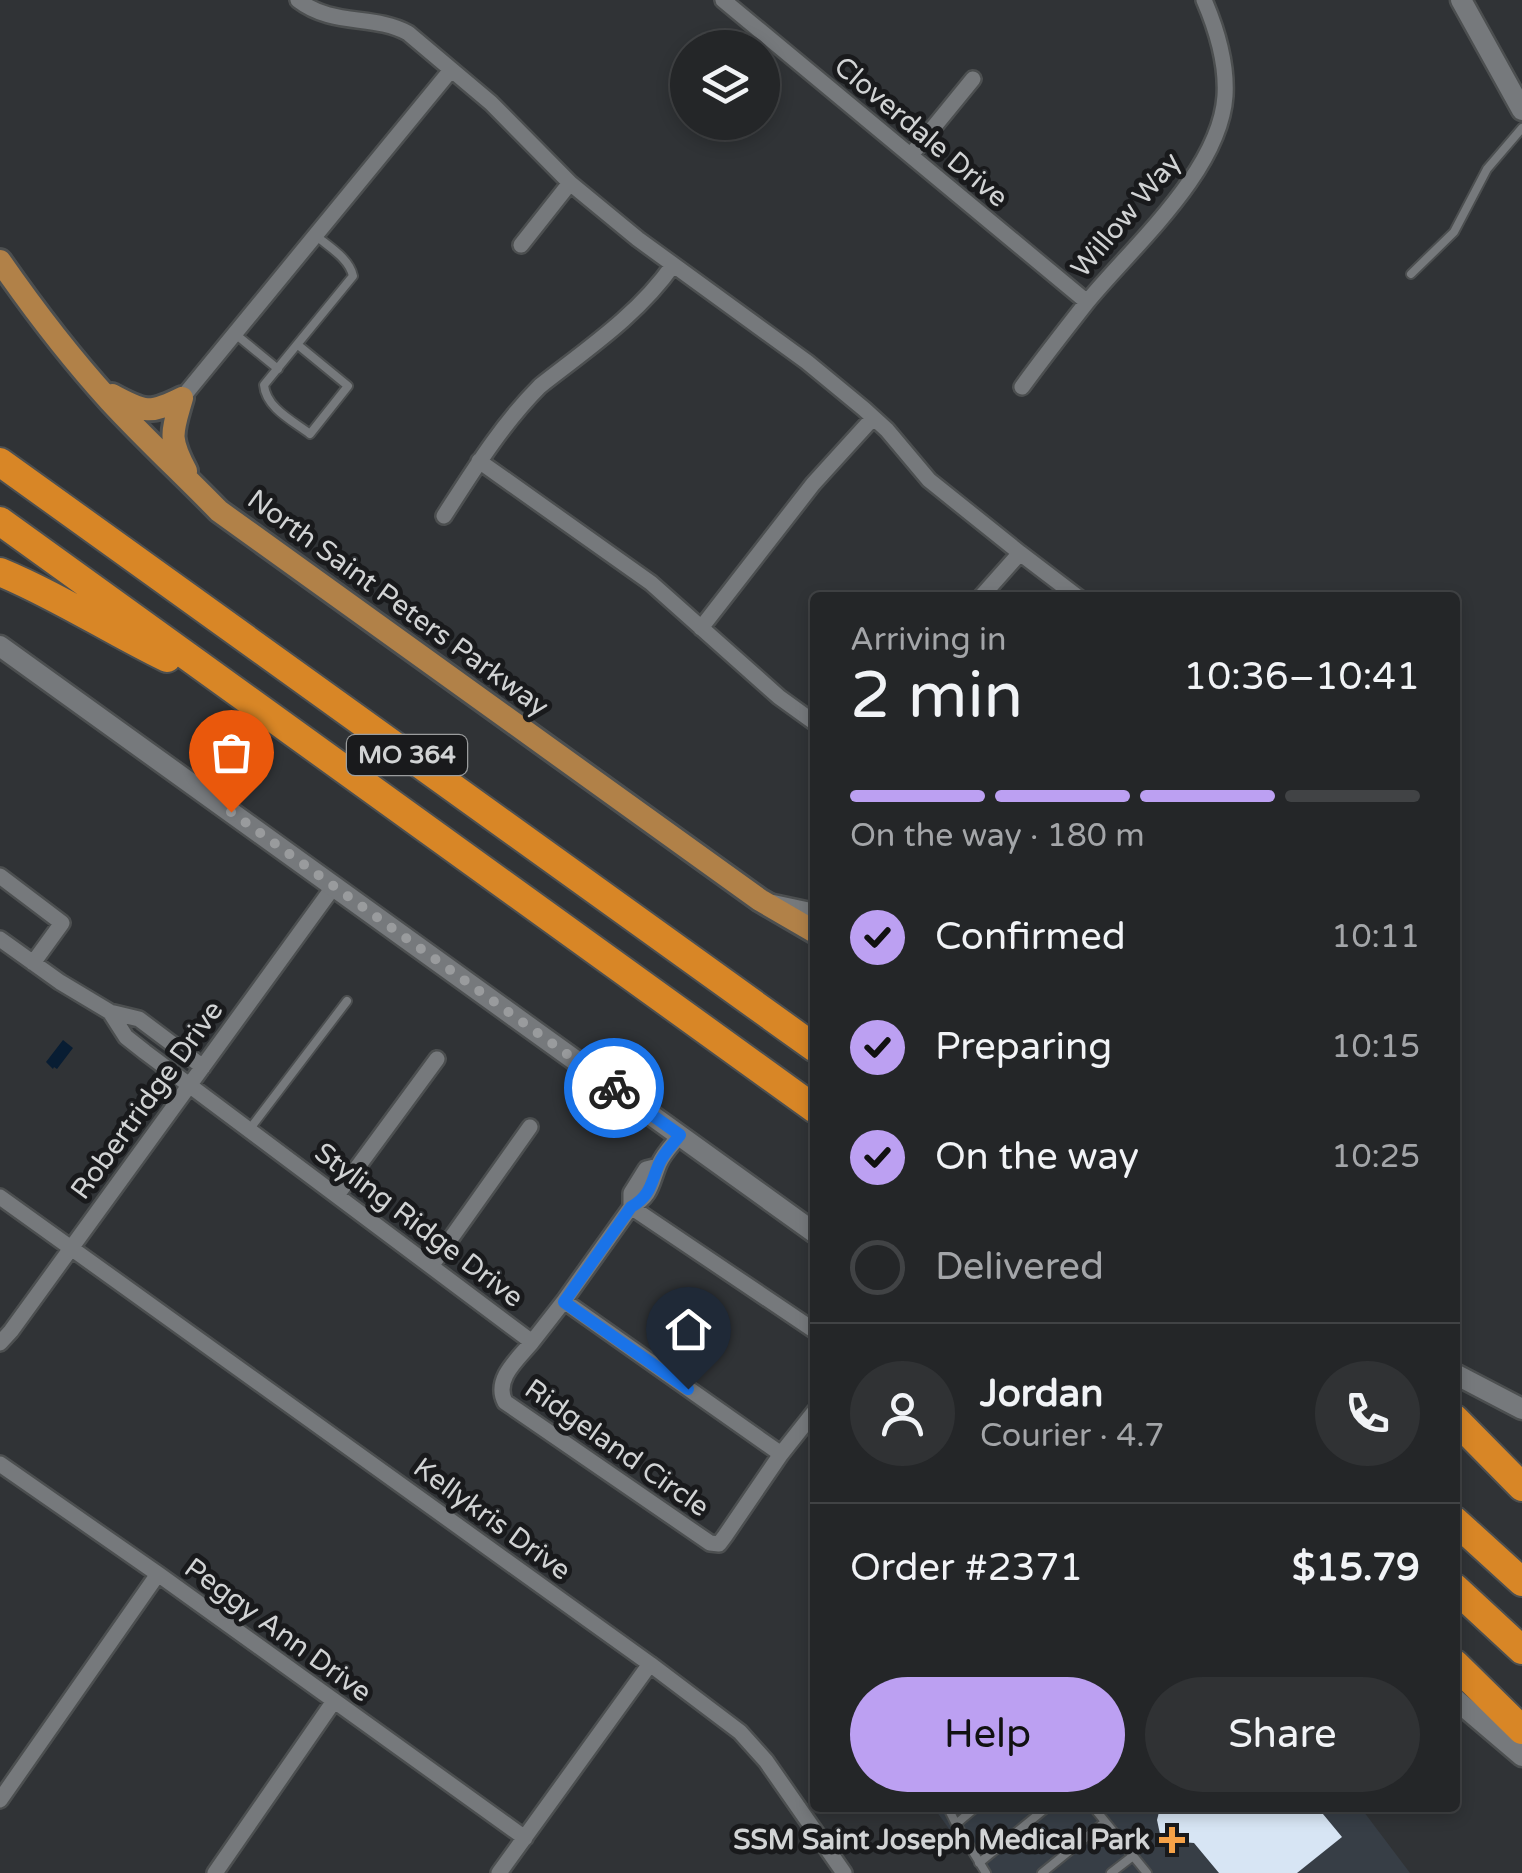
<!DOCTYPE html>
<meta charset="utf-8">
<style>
body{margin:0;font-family:"Varela Round",sans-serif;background:#303234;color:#f1f3f6;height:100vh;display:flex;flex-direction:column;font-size:38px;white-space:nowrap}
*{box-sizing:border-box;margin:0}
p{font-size:32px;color:#a3a5a8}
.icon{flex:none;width:55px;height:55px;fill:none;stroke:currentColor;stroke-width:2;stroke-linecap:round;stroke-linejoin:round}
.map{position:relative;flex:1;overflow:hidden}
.sheet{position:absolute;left:810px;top:592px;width:650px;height:1220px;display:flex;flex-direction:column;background:#242628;border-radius:10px;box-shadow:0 5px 15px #0003,0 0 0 2px #414345}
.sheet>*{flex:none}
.buttons{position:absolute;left:670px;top:30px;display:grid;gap:20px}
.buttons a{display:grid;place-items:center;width:110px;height:110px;border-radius:50%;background:#242628;box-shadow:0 5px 15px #0003,0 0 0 2px #414345;font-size:50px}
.pin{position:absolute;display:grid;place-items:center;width:85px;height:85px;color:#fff;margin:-102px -42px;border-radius:50% 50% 50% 0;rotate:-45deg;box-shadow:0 0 10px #0007}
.pin .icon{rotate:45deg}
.courier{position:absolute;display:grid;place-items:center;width:100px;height:100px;margin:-50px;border:8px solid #1a73e8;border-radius:50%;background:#fff;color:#222;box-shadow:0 2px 12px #0007}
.overview em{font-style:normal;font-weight:600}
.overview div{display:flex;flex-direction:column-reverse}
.overview{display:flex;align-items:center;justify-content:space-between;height:170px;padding:0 40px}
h1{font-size:65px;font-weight:600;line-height:75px}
.bar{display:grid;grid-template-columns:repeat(4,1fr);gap:15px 10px;align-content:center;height:120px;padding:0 40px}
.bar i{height:12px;border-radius:8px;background:#414345}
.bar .on{background:#bca0f2}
.bar p{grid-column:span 4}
.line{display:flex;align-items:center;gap:25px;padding:0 40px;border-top:2px solid #414345}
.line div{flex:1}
.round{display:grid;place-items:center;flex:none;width:105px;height:105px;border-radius:52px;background:#303234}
ol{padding:0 40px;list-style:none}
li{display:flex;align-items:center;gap:30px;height:110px}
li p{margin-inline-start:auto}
li .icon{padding:10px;border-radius:50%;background:#bca0f2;color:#111;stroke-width:4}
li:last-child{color:#a3a5a8}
li i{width:55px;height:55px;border:5px solid #414345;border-radius:50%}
.action{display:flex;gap:20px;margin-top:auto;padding:20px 40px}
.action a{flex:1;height:115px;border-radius:60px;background:#bca0f2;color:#111;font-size:40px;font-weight:600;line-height:115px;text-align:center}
.action a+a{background:#303234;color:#f1f3f6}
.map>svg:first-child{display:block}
</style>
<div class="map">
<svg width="1522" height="1873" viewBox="0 0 1522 1873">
<rect width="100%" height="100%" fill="#303336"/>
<path fill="#373e46" d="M934 1808H1361L1410 1873H981Z"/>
<path fill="#081d33" d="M63 1040 73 1048 57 1069 54 1067 53 1069 46 1062Z"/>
<path fill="#d7e5f4" d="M1160 1808H1318L1342 1837 1297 1873H1219L1194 1843 1169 1841 1160 1834 1157 1820Z"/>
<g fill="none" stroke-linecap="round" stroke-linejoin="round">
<defs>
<path id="lane" d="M1411 274 1454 232 1487 169 1522 128
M234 333 278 369
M298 345 348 386 310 434C293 421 266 408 264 385L353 276C349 258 329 247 315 235
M249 1130 347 1001
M948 1808 956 1824 986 1873
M1094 1808 1147 1873
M956 1824 975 1808
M979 1863 1046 1808
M1042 1873 1105 1822
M1111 1873 1133 1856"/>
<path id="street" d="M298 0C333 27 373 14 408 33L491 103 570 183 638 239 807 362 864 409 887 430 929 480 1020 553 980 598
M723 0 1087 302
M911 155 973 79
M521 245 570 183
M1022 387C1043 358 1065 330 1087 302 1133 246 1220 171 1225 96 1227 63 1217 30 1204 0
M182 398 451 70
M479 461 651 583 779 697 815 723
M444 516C473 471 502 424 540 386 587 349 638 315 673 265
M1020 553 1079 598
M701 628 813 484 873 418
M0 876 62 923 33 963
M0 939 60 982 110 1012 139 1019 203 1067
M110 1012 126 1037 145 1052 532 1342 564 1301 631 1207C652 1196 651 1183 659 1164 663 1154 673 1144 680 1135
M658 1166 646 1169 631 1193V1207L815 1331
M337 1195 437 1059
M0 1197 650 1664 740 1732 766 1761 844 1873
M432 1265 530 1127
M564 1301 781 1454
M532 1342C519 1358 493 1379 505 1402L710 1543 719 1544 725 1536 781 1454 815 1411
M0 1343 11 1331 334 886
M0 1464 158 1574 525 1838
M0 1800 158 1574
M215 1873 334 1701
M499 1873 650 1664"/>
<path id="secondary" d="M1461 0 1522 110
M0 646 815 1233
M773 905 815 914
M1455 1374 1522 1409
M1455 1699 1522 1756"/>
<path id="primary" d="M0 261C34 310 70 357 110 401 145 439 183 474 219 511L760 900 815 932
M112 395C145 413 150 414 182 398
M182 398C172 433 168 437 186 471"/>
<path id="highway" d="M0 462 815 1048
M0 521 815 1109
M0 572C58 596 111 631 167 658
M1455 1419 1522 1487
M1455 1521 1522 1582
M1455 1588 1522 1650
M1455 1664 1522 1730"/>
</defs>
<use href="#lane" stroke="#4c4f50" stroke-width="12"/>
<use href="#street" stroke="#4c4f50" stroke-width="20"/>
<use href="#secondary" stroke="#4c4f50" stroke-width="25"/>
<use href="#primary" stroke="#4c4f50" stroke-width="28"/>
<use href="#highway" stroke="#4c4f50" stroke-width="32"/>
<use href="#lane" stroke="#76797c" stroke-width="8"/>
<use href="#street" stroke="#76797c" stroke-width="15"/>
<use href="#secondary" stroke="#76797c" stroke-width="20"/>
<use href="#primary" stroke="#b18148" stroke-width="22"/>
<use href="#highway" stroke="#d88626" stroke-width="28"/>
</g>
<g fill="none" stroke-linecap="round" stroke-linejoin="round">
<path stroke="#999b9d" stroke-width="10" stroke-dasharray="0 18" d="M231 812 614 1088"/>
<path stroke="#1a73e8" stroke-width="12" d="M614 1088 680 1135C673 1144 663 1154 659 1164 651 1182 651 1196 631 1207L564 1302 688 1389"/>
</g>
<path fill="#f6a247" stroke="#191a1c" stroke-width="4" d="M1167 1825h10v10h10v10h-10v10h-10v-10h-10v-10h10z"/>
<g text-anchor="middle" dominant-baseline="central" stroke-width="10" stroke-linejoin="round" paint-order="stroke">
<rect fill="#191a1c" stroke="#9a9c9d" stroke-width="2.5" x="347" y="735" width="120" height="40" rx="8"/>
<g font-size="25" font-weight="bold" fill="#d1d3d4">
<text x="407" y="755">MO 364</text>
</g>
<g font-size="28" fill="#d1d3d4" stroke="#191a1c">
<text transform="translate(921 132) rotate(40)">Cloverdale Drive</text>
<text transform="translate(1126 215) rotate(-50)">Willow Way</text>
<text transform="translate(398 603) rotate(36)">North Saint Peters Parkway</text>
<text transform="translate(147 1100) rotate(-54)">Robertridge Drive</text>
<text transform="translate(419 1225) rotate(37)">Styling Ridge Drive</text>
<text transform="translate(617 1448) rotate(35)">Ridgeland Circle</text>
<text transform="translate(492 1519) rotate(36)">Kellykris Drive</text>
<text transform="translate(278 1630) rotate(36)">Peggy Ann Drive</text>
</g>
<g font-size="28" font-weight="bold" fill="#d1d3d4" stroke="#191a1c" text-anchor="end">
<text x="1150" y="1840">SSM Saint Joseph Medical Park</text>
</g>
</g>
</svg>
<div class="buttons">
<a><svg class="icon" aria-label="layers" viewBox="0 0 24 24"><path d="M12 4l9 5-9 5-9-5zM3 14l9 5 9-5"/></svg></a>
</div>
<div class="pin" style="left:231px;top:812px;background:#ea580c"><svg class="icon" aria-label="bag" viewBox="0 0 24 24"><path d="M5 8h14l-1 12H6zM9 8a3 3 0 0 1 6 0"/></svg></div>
<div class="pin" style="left:688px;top:1389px;background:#1f2937"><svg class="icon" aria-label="home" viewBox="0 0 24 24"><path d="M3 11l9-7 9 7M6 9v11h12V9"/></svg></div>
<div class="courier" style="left:614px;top:1088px"><svg class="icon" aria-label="bike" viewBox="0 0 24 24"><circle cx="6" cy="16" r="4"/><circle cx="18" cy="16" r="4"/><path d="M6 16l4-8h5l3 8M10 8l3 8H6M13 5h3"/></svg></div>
<section class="sheet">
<div class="overview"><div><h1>2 min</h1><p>Arriving in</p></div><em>10:36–10:41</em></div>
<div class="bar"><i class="on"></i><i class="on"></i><i class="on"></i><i></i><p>On the way · 180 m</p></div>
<ol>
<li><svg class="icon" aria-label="check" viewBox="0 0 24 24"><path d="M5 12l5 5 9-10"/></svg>Confirmed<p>10:11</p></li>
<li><svg class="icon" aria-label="check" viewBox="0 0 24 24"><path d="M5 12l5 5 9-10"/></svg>Preparing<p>10:15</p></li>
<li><svg class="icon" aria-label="check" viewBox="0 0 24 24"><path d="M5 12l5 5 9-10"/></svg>On the way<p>10:25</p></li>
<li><i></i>Delivered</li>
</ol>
<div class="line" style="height:180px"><a class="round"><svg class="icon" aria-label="person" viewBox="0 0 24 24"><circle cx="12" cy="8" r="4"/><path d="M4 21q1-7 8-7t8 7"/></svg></a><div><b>Jordan</b><p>Courier · 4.7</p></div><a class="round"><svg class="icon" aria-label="phone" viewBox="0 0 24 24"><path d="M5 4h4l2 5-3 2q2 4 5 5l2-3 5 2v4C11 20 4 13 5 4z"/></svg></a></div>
<div class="line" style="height:130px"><div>Order #2371</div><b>$15.79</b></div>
<div class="action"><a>Help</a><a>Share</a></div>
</section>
</div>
